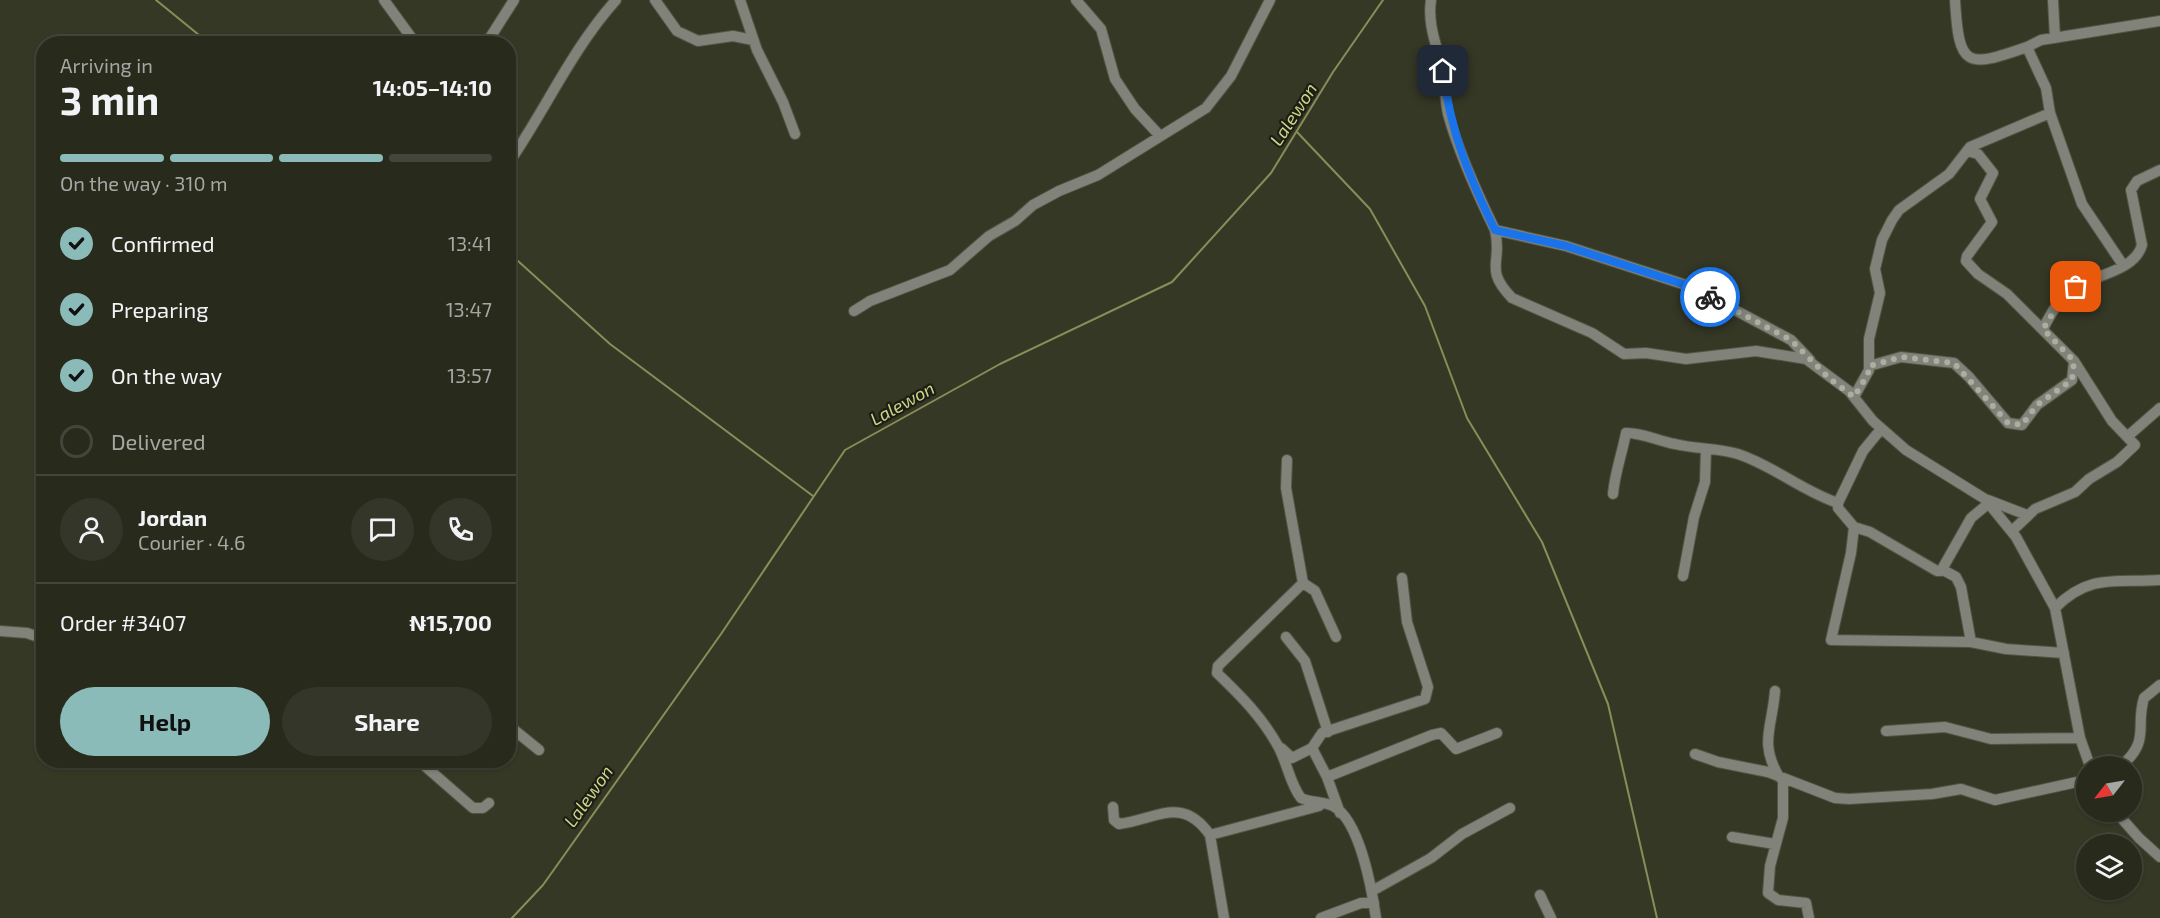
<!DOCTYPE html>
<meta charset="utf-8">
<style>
body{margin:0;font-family:"Exo 2",sans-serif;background:#343629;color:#f1f3f6;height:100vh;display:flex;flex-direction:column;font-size:22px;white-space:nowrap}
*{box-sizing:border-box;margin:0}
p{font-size:20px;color:#a5a7a3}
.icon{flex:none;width:33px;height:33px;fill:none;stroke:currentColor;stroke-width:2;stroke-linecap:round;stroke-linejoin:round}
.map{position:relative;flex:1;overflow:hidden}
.drawer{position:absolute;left:36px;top:36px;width:480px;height:732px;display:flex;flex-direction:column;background:#282a1c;border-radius:24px;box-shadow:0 2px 4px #0004,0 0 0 2px #44463b}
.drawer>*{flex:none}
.needle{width:39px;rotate:239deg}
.tools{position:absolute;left:2076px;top:756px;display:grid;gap:12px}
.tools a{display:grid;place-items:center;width:66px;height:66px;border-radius:50%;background:#282a1c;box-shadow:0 2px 4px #0004,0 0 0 2px #44463b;font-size:30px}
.pin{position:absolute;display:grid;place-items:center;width:51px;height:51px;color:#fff;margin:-26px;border-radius:12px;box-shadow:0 3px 9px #0006}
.courier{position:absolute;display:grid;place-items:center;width:60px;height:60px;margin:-30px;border:4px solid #1a73e8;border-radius:50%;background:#fff;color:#222;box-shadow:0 2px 8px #0007}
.head em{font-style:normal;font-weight:700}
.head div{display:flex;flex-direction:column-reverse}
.head{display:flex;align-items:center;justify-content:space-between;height:102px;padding:0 24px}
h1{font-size:39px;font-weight:700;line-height:45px}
.bar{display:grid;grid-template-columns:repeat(4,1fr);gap:9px 6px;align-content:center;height:72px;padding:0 24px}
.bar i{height:8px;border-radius:4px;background:#44463b}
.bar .selected{background:#8bbbb9}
.bar p{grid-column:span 4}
.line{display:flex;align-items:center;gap:15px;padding:0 24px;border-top:2px solid #44463b}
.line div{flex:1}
.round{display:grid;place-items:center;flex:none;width:63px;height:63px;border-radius:32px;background:#343629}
ol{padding:0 24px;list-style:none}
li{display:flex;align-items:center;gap:18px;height:66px}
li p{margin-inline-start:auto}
li .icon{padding:6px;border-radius:50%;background:#8bbbb9;color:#111;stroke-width:4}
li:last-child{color:#a5a7a3}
li i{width:33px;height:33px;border:3px solid #44463b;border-radius:50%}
.action{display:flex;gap:12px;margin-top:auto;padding:12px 24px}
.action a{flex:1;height:69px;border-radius:36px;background:#8bbbb9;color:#111;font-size:24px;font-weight:700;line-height:69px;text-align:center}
.action a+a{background:#343629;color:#f1f3f6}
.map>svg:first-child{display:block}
</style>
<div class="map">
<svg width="2160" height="918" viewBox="0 0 2160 918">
<rect width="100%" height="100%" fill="#363826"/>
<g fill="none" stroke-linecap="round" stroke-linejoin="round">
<path stroke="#898d58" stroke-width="2" d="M156 0 210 44
M1297 132 1370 209 1425 306 1467 418 1542 542 1608 704 1657 918
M508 252 610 344 813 496
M512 918 543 885 721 634 845 450 1000 364 1172 282 1271 173 1333 72 1383 0"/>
<defs>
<path id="minor" d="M384 0 416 44
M655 0 677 31 698 41 733 36 753 40
M740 0 757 50 783 102 795 134
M1076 0 1101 29 1115 79 1135 109 1160 136
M1431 0C1427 26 1438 48 1443 72 1445 86 1445 100 1448 114 1459 154 1477 193 1495 230 1503 263 1483 268 1512 298L1592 333 1624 354 1646 353 1686 359 1756 351 1806 359 1849 391 1873 421 1906 450 1985 499 2016 537 2055 608 2080 738 2090 766
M1955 0C1959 67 1965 69 2027 47
M2053 0 2055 38
M486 44 514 0
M2050 113 2082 204 2123 265
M1967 151 1978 154 1993 173 1980 199 1992 222 1967 256 1966 261 1978 274 2007 294 2074 361 2112 421 2135 445 2117 462 2089 479 2075 492 2035 509 2012 531
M508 164C546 109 572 49 616 0
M1495 230 1566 246 1692 287 1791 340 1810 360
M854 311 870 301 950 270 989 236 1015 221 1033 205 1059 191 1098 175 1206 108 1231 76 1270 0
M2043 329C2049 317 2059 299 2069 291 2090 275 2134 273 2142 245L2131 190 2137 181 2160 170
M1869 366 1901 357 1954 363 1969 377 2008 423 2022 425 2037 405 2072 380 2074 361
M1854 397 1869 370V339L1880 293 1875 269 1882 240 1892 220 1899 210 1949 174 1970 147 2050 113 2046 88 2027 47 2041 40 2160 21
M1881 429 1863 451 1838 503V508L1854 527 1870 532 1937 571H1941L1971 518 1989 503
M2128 436 2160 408
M1287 460 1286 488 1303 583
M1613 494C1615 472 1622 454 1626 433 1644 433 1658 441 1675 444 1695 449 1719 448 1738 454 1774 466 1802 491 1838 503
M1988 500 2027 515
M1854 527 1851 553 1831 640 1971 642 2006 649 2064 653
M1943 570 1956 577 1961 587 1971 642
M1683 576 1694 517 1705 482 1706 449
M2055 608C2089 573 2117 583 2160 580
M0 631 27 633 44 639
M1286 637 1305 661 1328 732
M1336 637 1315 591 1303 583 1218 666 1217 673C1241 696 1262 717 1278 746 1287 762 1290 784 1301 798 1311 803 1323 801 1333 806 1360 820 1372 890 1376 918
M1775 691C1772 729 1759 742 1779 777
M508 725 539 750
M1886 731 1945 727 1991 739 2080 738
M1281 748 1292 758 1312 748 1322 733 1425 699 1428 687 1407 622 1402 578
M1312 748 1327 777
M1695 754 1718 762 1768 772 1835 798 1849 799 1932 794 1961 789 1995 800 2086 780
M418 760 473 808H483L489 803
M2121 766C2151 741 2135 726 2144 698L2160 685
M1783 778V818L1770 866 1768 893 1778 900 1806 903 1809 918
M1113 807 1114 820 1119 824C1157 819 1182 795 1210 835L1224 918
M2116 812 2139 838 2160 857
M1340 813 1327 777 1432 735 1441 733 1456 749 1497 733
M1210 835 1319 806
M1732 837 1775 844
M1372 891 1431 858 1462 834 1510 808
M1540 895 1551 918
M1321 918 1361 903H1374"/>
</defs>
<use href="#minor" stroke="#535544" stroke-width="12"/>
<use href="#minor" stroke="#818279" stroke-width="10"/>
</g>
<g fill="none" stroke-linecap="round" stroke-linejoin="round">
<path stroke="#acaea0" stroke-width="6" stroke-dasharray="0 10.8" d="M1710 297 1791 340 1830 379 1854 397 1868 374 1869 366 1901 357 1954 363 2008 423 2022 425 2037 405 2072 380 2074 361 2043 329 2063 297 2076 287"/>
<path stroke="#1a73e8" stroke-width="8" d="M1443 71C1450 130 1469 177 1495 230L1566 246 1692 287 1710 297"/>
</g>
<g text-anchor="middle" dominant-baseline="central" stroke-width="4.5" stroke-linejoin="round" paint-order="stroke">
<g font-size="18" font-style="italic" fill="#ced584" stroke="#1d1e16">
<text transform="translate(1293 114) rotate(-57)">Lalewon</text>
<text transform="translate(902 403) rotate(-29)">Lalewon</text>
<text transform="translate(588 796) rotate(-55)">Lalewon</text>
</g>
</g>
</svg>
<div class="tools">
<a><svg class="needle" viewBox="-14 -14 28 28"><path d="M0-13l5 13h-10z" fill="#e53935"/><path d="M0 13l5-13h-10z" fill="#a5a7a3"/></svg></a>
<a><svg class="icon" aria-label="layers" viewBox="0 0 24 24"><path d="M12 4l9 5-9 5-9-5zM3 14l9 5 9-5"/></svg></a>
</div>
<div class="pin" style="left:2076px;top:287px;background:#ea580c"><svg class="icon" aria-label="bag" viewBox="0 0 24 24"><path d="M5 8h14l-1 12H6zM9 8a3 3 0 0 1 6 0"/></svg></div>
<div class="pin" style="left:1443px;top:71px;background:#1f2937"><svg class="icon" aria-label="home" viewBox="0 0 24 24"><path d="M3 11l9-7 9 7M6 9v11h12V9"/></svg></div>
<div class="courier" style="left:1710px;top:297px"><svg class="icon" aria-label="bike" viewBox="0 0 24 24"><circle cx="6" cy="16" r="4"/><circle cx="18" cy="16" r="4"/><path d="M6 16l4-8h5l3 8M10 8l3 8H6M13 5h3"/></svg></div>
<section class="drawer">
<div class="head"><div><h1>3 min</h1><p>Arriving in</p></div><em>14:05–14:10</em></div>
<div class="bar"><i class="selected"></i><i class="selected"></i><i class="selected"></i><i></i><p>On the way · 310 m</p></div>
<ol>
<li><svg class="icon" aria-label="check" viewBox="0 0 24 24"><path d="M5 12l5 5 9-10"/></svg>Confirmed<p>13:41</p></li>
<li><svg class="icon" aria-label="check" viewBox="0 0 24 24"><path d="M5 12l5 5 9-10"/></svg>Preparing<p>13:47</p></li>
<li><svg class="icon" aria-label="check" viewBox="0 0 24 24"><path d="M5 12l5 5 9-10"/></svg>On the way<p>13:57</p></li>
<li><i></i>Delivered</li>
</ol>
<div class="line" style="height:108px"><a class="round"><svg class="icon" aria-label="person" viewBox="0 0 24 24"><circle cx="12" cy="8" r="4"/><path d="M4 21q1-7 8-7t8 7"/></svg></a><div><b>Jordan</b><p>Courier · 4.6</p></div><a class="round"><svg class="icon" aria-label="chat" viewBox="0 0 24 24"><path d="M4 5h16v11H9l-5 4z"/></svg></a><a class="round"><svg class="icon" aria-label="phone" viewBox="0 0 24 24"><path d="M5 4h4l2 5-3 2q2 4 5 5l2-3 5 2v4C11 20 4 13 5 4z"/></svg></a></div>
<div class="line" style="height:78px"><div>Order #3407</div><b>₦15,700</b></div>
<div class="action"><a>Help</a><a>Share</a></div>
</section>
</div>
